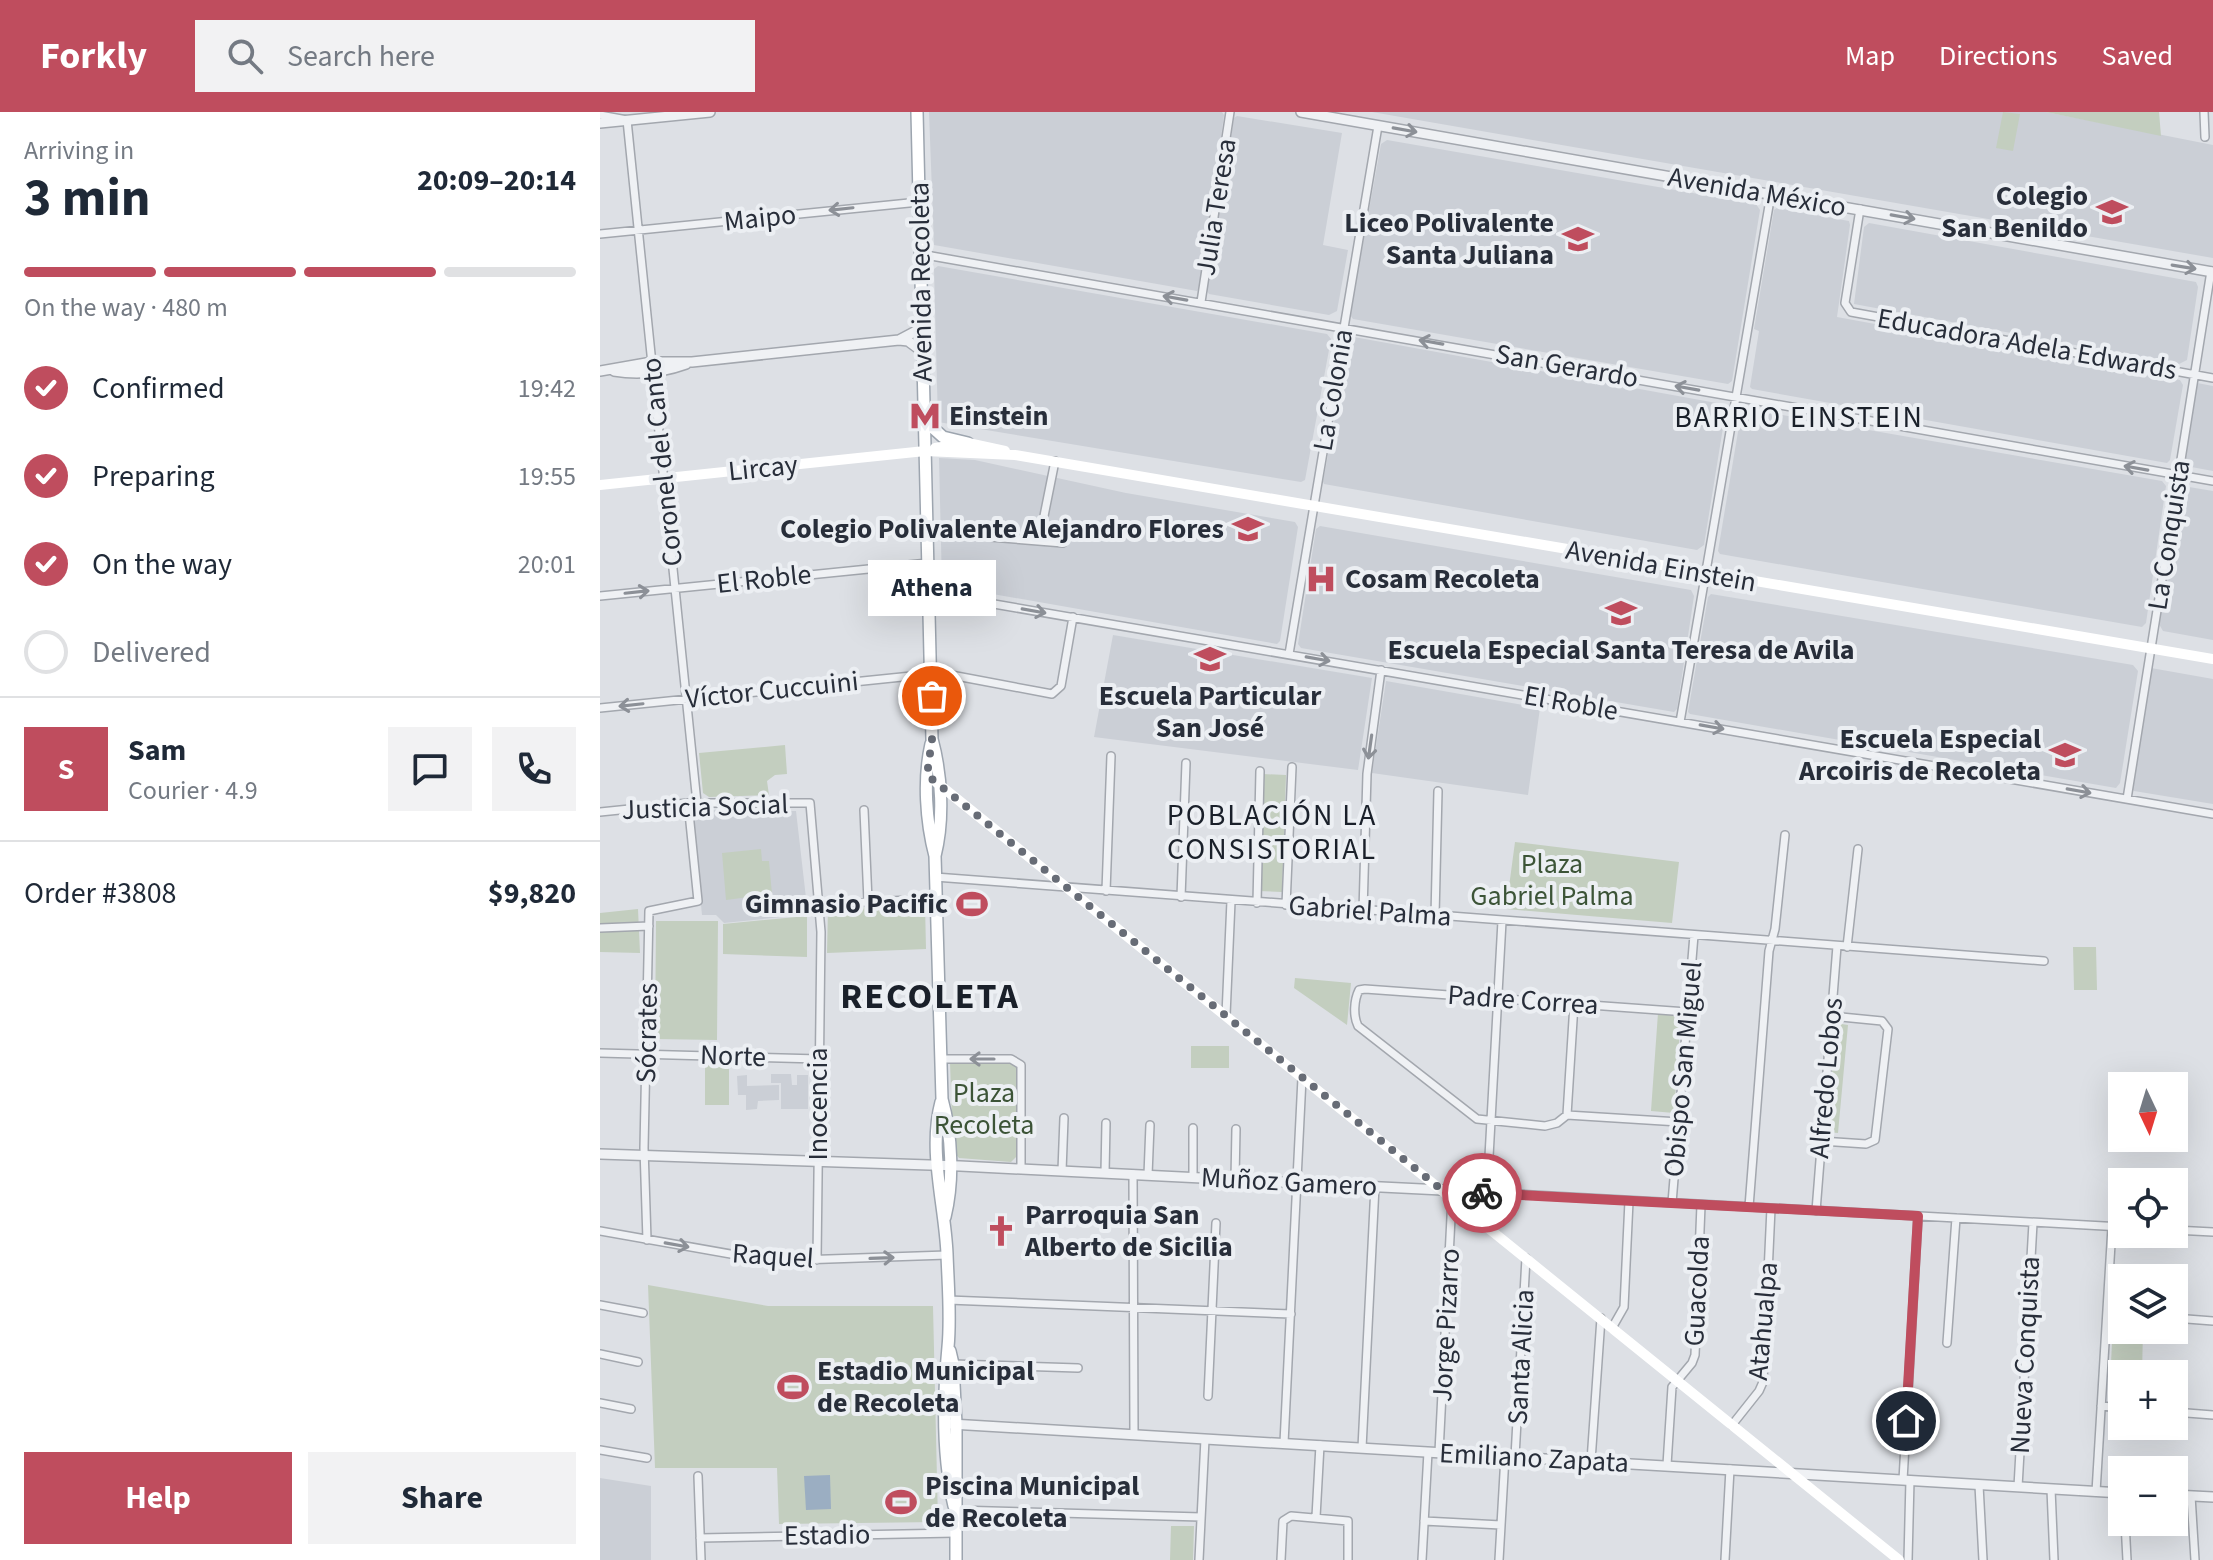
<!DOCTYPE html>
<meta charset="utf-8">
<style>
body{margin:0;font-family:"Source Sans 3",sans-serif;background:#f2f2f3;color:#1f2937;height:100vh;display:flex;flex-direction:column;font-size:30px;white-space:nowrap}
*{box-sizing:border-box;margin:0}
p{font-size:26px;color:#747a83}
.icon{flex:none;width:44px;height:44px;fill:none;stroke:currentColor;stroke-width:2;stroke-linecap:round;stroke-linejoin:round}
.map{position:relative;flex:1;overflow:hidden}
.sheet{display:flex;flex-direction:column;background:#fff;width:600px}
.sheet>*{flex:none}
.needle{width:52px;rotate:176deg}
.controls{position:absolute;left:1508px;top:960px;display:grid;gap:16px}
.controls a{display:grid;place-items:center;width:80px;height:80px;border-radius:0px;background:#fff;box-shadow:0 8px 32px #0002;font-size:40px}
.pin{position:absolute;display:grid;place-items:center;width:68px;height:68px;color:#fff;margin:-34px;border:4px solid #fff;border-radius:50%;box-shadow:0 2px 8px #0007}
.courier{position:absolute;display:grid;place-items:center;width:80px;height:80px;margin:-40px;border:6px solid #bf4d5e;border-radius:50%;background:#fff;color:#222;box-shadow:0 2px 10px #0007}
.bubble{position:absolute;height:56px;border-radius:0px;background:#fff;box-shadow:0 8px 32px #0002;font-size:26px;font-weight:700;line-height:56px;text-align:center}
.head em{font-style:normal;font-weight:700}
.head div{display:flex;flex-direction:column-reverse}
.head{display:flex;align-items:center;justify-content:space-between;height:136px;padding:0 24px}
h1{font-size:52px;font-weight:700;line-height:60px}
.bar{display:grid;grid-template-columns:repeat(4,1fr);gap:12px 8px;align-content:center;height:96px;padding:0 24px}
.bar i{height:10px;border-radius:6px;background:#e0e1e3}
.bar .selected{background:#bf4d5e}
.bar p{grid-column:span 4}
.line{display:flex;align-items:center;gap:20px;padding:0 24px;border-top:2px solid #e0e1e3}
.line div{flex:1}
.round{display:grid;place-items:center;flex:none;width:84px;height:84px;border-radius:0px;background:#f2f2f3}
ol{padding:0 24px;list-style:none}
li{display:flex;align-items:center;gap:24px;height:88px}
li p{margin-inline-start:auto}
li .icon{padding:8px;border-radius:50%;background:#bf4d5e;color:#fff;stroke-width:4}
li:last-child{color:#747a83}
li i{width:44px;height:44px;border:4px solid #e0e1e3;border-radius:50%}
.action{display:flex;gap:16px;margin-top:auto;padding:16px 24px}
.action a{flex:1;height:92px;border-radius:0px;background:#bf4d5e;color:#fff;font-size:32px;font-weight:700;line-height:92px;text-align:center}
.action a+a{background:#f2f2f3;color:#1f2937}
header{display:flex;align-items:center;gap:48px;box-sizing:border-box;height:112px;padding:0 40px;background:#bf4d5e;color:#fff}
header strong{font-size:38px}
nav{display:flex;gap:44px;margin-inline-start:auto;font-size:28px}
.search{width:560px;height:72px;background:#f2f2f3;display:flex;align-items:center;gap:20px;box-sizing:border-box;padding:0 28px;border-radius:0px;color:#747a83;font-size:30px}
main{display:flex;flex:1;min-height:0}
.map>svg:first-child{display:block}
</style>
<header>
<strong>Forkly</strong>
<div class="search"><svg class="icon" aria-label="search" viewBox="0 0 24 24"><circle cx="10" cy="10" r="6"/><path d="M15 15l6 6"/></svg>Search here</div>
<nav><a>Map</a><a>Directions</a><a>Saved</a></nav>
</header>
<main>
<section class="sheet">
<div class="head"><div><h1>3 min</h1><p>Arriving in</p></div><em>20:09–20:14</em></div>
<div class="bar"><i class="selected"></i><i class="selected"></i><i class="selected"></i><i></i><p>On the way · 480 m</p></div>
<ol>
<li><svg class="icon" aria-label="check" viewBox="0 0 24 24"><path d="M5 12l5 5 9-10"/></svg>Confirmed<p>19:42</p></li>
<li><svg class="icon" aria-label="check" viewBox="0 0 24 24"><path d="M5 12l5 5 9-10"/></svg>Preparing<p>19:55</p></li>
<li><svg class="icon" aria-label="check" viewBox="0 0 24 24"><path d="M5 12l5 5 9-10"/></svg>On the way<p>20:01</p></li>
<li><i></i>Delivered</li>
</ol>
<div class="line" style="height:144px"><b class="round" style="background:#bf4d5e;color:#fff">S</b><div><b>Sam</b><p>Courier · 4.9</p></div><a class="round"><svg class="icon" aria-label="chat" viewBox="0 0 24 24"><path d="M4 5h16v11H9l-5 4z"/></svg></a><a class="round"><svg class="icon" aria-label="phone" viewBox="0 0 24 24"><path d="M5 4h4l2 5-3 2q2 4 5 5l2-3 5 2v4C11 20 4 13 5 4z"/></svg></a></div>
<div class="line" style="height:104px"><div>Order #3808</div><b>$9,820</b></div>
<div class="action"><a>Help</a><a>Share</a></div>
</section>
<div class="map">
<svg width="1613" height="1448" viewBox="0 0 1613 1448">
<rect width="100%" height="100%" fill="#dde0e5"/>
<path fill="#cbcfd6" d="M329 0H622L624 3 600 176 597 179 334 133Z
M772 0H1446L1613 33V146Z
M637 4 742 21 723 133 748 138 737 199 729 203 609 182 607 179 634 6Z
M787 28 1156 92 1160 98 1132 269 1128 272 753 207 750 203 781 32Z
M1177 96 1249 109 1250 113 1237 205 1580 268 1583 273 1570 348 1567 351 1152 277 1150 275 1159 219 1154 217 1174 98Z
M1269 111 1596 170 1598 175 1587 248 1579 252 1551 247 1254 192 1264 115Z
M338 154 727 222 731 227 705 368 701 370 338 310 334 157Z
M754 225 1122 292 1126 297 1104 433 1097 438 724 372 723 370 749 229Z
M1597 271 1613 274V359L1586 354 1584 349Z
M1142 296 1562 369 1566 374 1546 511 1542 515 1120 442 1118 439Z
M339 346 375 348 526 381 695 410 698 415 680 529 677 532 342 473Z
M1589 375 1613 379V528L1563 519 1559 512 1582 379Z
M720 414 1091 478 1094 484 1077 597 1074 600 701 536 698 532 716 417Z
M1111 482 1533 553 1538 559 1520 671 1516 676 1090 602 1088 600 1108 485Z
M513 523 772 566 758 658 494 625Z
M1551 556 1613 567V692L1534 679 1531 675Z
M786 569 940 596 928 683 772 661Z
M96 698 196 699 206 786 201 787 202 803 124 811 116 803H102L92 703Z
M171 962H191L192 973H197V963H208V997H181V971H171Z
M147 963V974L179 973V988L158 989 157 997 146 998V983H138L137 964Z
M0 1366 51 1374V1448H0Z"/>
<path fill="#c3cebf" d="M1403 0 1420 2 1413 39 1396 36Z
M1446 0H1559L1561 24Z
M185 633 187 662 175 663 167 669 169 683 109 685 103 681 99 641Z
M662 662 686 663 682 780 658 779Z
M915 730 1079 750 1072 811 906 797Z
M161 737 162 749H169L172 782 126 788 122 741Z
M325 792 326 837 227 841 228 795Z
M38 797 40 841 0 840V801Z
M207 804V845L123 842V812Z
M56 809H118L117 928 55 927Z
M1473 835H1496L1497 878H1474Z
M695 866 751 871 747 913 694 876Z
M1058 901 1081 903 1074 1001 1051 999Z
M1235 911 1248 913 1238 1021 1227 1020Z
M591 934H629V956H591Z
M350 950 412 951 416 955 417 1044 411 1050 359 1046 353 1039Z
M105 953 129 954V993H105Z
M48 1173 168 1194H333L338 1410 179 1412 177 1356H55Z
M1513 1212H1522V1218H1543L1542 1262H1522V1290L1509 1289Z
M571 1414H594L593 1448H570Z"/>
<path fill="#9baec2" d="M230 1363 231 1397 206 1398 204 1364Z"/>
<g fill="none" stroke-linecap="round" stroke-linejoin="round">
<defs>
<path id="minor" d="M1604 0 1605 25
M0 3 27 8 97 691
M1260 97 1245 191 1251 200 1613 266
M0 122 319 90
M320 142 1613 369
M601 190 630 0
M328 420 463 431
M439 429 455 349
M330 481 1613 702
M0 484 328 451
M689 542 778 14
M0 596 331 562 351 563 452 582 461 574 473 505
M1080 610 1171 82
M1527 687 1611 159
M264 698 268 789
M0 700 88 691H210L221 820 217 1148
M335 765 1444 849
M506 779 511 644
M581 785 586 651
M657 791 660 659
M218 792 336 787
M686 793 692 655
M763 799 767 662 781 558
M835 804 838 679
M0 816 49 814
M1247 835 1258 737
M626 903 631 789
M0 941 219 947
M340 947H411L421 953V1057
M967 1003 974 892
M1079 1010 967 1003 957 1011 945 1014 877 1007 758 914C753 904 754 888 759 878L765 877 1087 900
M1221 1029 1266 1032 1275 1028 1288 917 1282 909 1231 904
M462 1059 464 1006
M505 1061 506 1011
M533 1062 534 1323
M548 1063 550 1013
M593 1065V1016
M635 1067 636 1017
M842 1078 1522 1115
M887 1081 902 809
M1072 1091 1094 823
M1149 1095 1169 839 1175 817 1185 723
M1216 1099 1237 834
M1574 1118 1613 1120
M0 1119 170 1149 347 1143
M47 1128 44 1036 49 799 98 789 88 691
M348 1188 691 1202
M0 1193 43 1201
M1507 1201 1522 1202
M1574 1206 1613 1209
M1012 1216 1024 1195 1029 1089
M1347 1231 1356 1106
M0 1242 38 1250
M353 1252 478 1256
M608 1284 616 1111
M0 1291 31 1297
M1501 1294 1522 1296
M1574 1300 1613 1303
M1132 1313 1159 1279 1163 1270 1171 1096
M684 1331 702 966
M762 1336 775 1074
M0 1338 47 1346
M839 1340 852 1086
M915 1345 926 1146
M991 1349 1001 1206
M1067 1353 1072 1275 1092 1251 1095 1243 1101 1093
M98 1364 101 1448
M1303 1368 1318 1104
M1379 1373 1383 1448
M1418 1375 1433 1111
M1451 1377 1454 1448
M1496 1380 1512 1115
M1591 1384 1595 1448
M356 1398 601 1405
M716 1405 720 1333
M824 1409 901 1413
M1525 1410 1527 1448
M100 1426 355 1421
M599 1448 605 1327
M681 1448 683 1409 691 1404 748 1409V1448
M822 1448 828 1340
M899 1448 905 1344
M1125 1448 1130 1357
M1308 1448 1310 1368"/>
<path id="tertiary" d="M701 0 1613 160
M0 11 110 0
M299 228 316 219 322 212
M0 259 52 250H92L299 228 308 229 323 240
M14 259C38 263 64 260 86 252
M0 1042 360 1054 842 1078
M351 1312 1522 1381
M1574 1383 1613 1385"/>
<path id="primary" d="M317 0 332 627C342 664 344 708 335 744
M324 308 343 325 368 331
M331 632C323 667 326 710 335 744L342 987C352 1023 354 1068 345 1105
M341 990C328 1039 345 1093 347 1142 348 1172 351 1205 348 1235 343 1287 342 1343 354 1394
M350 1239 353 1252 356 1312V1448"/>
</defs>
<use href="#minor" stroke="#a3a7ae" stroke-width="10"/>
<use href="#tertiary" stroke="#a3a7ae" stroke-width="12"/>
<use href="#primary" stroke="#9da5af" stroke-width="14"/>
<use href="#minor" stroke="#eff1f4" stroke-width="7"/>
<use href="#tertiary" stroke="#eff1f4" stroke-width="9"/>
<path stroke="#fff" stroke-width="10" d="M335 336 368 331 405 339
M0 373 325 339 415 343 1613 547
M336 670 1299 1448"/>
<use href="#primary" stroke="#fff" stroke-width="11"/>
</g>
<defs><path id="oneway-shaft" d="M-6 0H5M1.5-3L5.5 0L1.5 3" fill="none" stroke-width="1.6" stroke-linecap="round" stroke-linejoin="round" transform="scale(2)"/></defs>
<g stroke="#8c9097">
<use href="#oneway-shaft" transform="translate(805 18) rotate(10)"/>
<use href="#oneway-shaft" transform="translate(241 97) rotate(174)"/>
<use href="#oneway-shaft" transform="translate(1303 105) rotate(10)"/>
<use href="#oneway-shaft" transform="translate(1584 155) rotate(9)"/>
<use href="#oneway-shaft" transform="translate(575 186) rotate(-170)"/>
<use href="#oneway-shaft" transform="translate(831 230) rotate(-170)"/>
<use href="#oneway-shaft" transform="translate(1087 276) rotate(-170)"/>
<use href="#oneway-shaft" transform="translate(1536 356) rotate(-170)"/>
<use href="#oneway-shaft" transform="translate(37 480) rotate(-6)"/>
<use href="#oneway-shaft" transform="translate(434 499) rotate(10)"/>
<use href="#oneway-shaft" transform="translate(718 547) rotate(10)"/>
<use href="#oneway-shaft" transform="translate(31 593) rotate(174)"/>
<use href="#oneway-shaft" transform="translate(1112 615) rotate(10)"/>
<use href="#oneway-shaft" transform="translate(770 635) rotate(98)"/>
<use href="#oneway-shaft" transform="translate(1479 679) rotate(10)"/>
<use href="#oneway-shaft" transform="translate(382 947) rotate(-180)"/>
<use href="#oneway-shaft" transform="translate(77 1133) rotate(10)"/>
<use href="#oneway-shaft" transform="translate(282 1146) rotate(-2)"/>
</g>
<g fill="none" stroke-linecap="round" stroke-linejoin="round">
<path stroke="#676c76" stroke-width="8" stroke-dasharray="0 14.4" d="M332 584V627L327 663 842 1078 882 1081"/>
<path stroke="#bf4d5e" stroke-width="10" d="M882 1081 1318 1104 1306 1309"/>
</g>
<defs>
<symbol id="school-bare" viewBox="-9 -9 18 18"><path d="M0-5L7-2L0 1L-7-2ZM-4 1L0 2.5L4 1V4Q0 6-4 4Z" fill="#bf4d5e" stroke="#eceff3" stroke-width="2.5" paint-order="stroke"/></symbol>
<symbol id="metro-bare" viewBox="-9 -9 18 18"><path d="M-5.5 5V-5H-3L0 0L3-5H5.5V5H3V-.5L0 4L-3-.5V5Z" fill="#bf4d5e" stroke="#eceff3" stroke-width="2.5" paint-order="stroke"/></symbol>
<symbol id="hospital-bare" viewBox="-9 -9 18 18"><path d="M-5-5h3v3.5h4V-5h3V5h-3V1.5h-4V5h-3Z" fill="#bf4d5e" stroke="#eceff3" stroke-width="2.5" paint-order="stroke"/></symbol>
<symbol id="stadium-bare" viewBox="-9 -9 18 18"><path d="M0-5a6.5 5 0 1 0 0 10a6.5 5 0 1 0 0-10ZM-3.5-1.8h7v3.6h-7Z" fill="#bf4d5e" stroke="#eceff3" stroke-width="2.5" paint-order="stroke"/></symbol>
<symbol id="church-bare" viewBox="-9 -9 18 18"><path d="M-1.2-6h2.4v3.5h3.3v2.4h-3.3V6h-2.4V-.1h-3.3v-2.4h3.3Z" fill="#bf4d5e" stroke="#eceff3" stroke-width="2.5" paint-order="stroke"/></symbol>
</defs>
<g fill-rule="evenodd">
<use href="#school-bare" x="1490" y="78" width="44" height="44"/>
<use href="#school-bare" x="956" y="105" width="44" height="44"/>
<use href="#metro-bare" x="303" y="282" width="44" height="44"/>
<use href="#school-bare" x="626" y="395" width="44" height="44"/>
<use href="#hospital-bare" x="699" y="445" width="44" height="44"/>
<use href="#school-bare" x="999" y="479" width="44" height="44"/>
<use href="#school-bare" x="588" y="525" width="44" height="44"/>
<use href="#school-bare" x="1443" y="621" width="44" height="44"/>
<use href="#stadium-bare" x="350" y="770" width="44" height="44"/>
<use href="#church-bare" x="379" y="1097" width="44" height="44"/>
<use href="#stadium-bare" x="171" y="1253" width="44" height="44"/>
<use href="#stadium-bare" x="279" y="1368" width="44" height="44"/>
</g>
<g text-anchor="middle" dominant-baseline="central" stroke-width="8" stroke-linejoin="round" paint-order="stroke">
<g font-size="28" fill="#282e3a" stroke="#eceff3">
<text transform="translate(1157 80) rotate(10)">Avenida México</text>
<text transform="translate(616 95) rotate(-81)">Julia Teresa</text>
<text transform="translate(160 106) rotate(-6)">Maipo</text>
<text transform="translate(321 170) rotate(-91)">Avenida Recoleta</text>
<text transform="translate(1427 232) rotate(10)">Educadora Adela Edwards</text>
<text transform="translate(967 254) rotate(10)">San Gerardo</text>
<text transform="translate(733 278) rotate(-80)">La Colonia</text>
<text transform="translate(62 350) rotate(-96)">Coronel del Canto</text>
<text transform="translate(163 356) rotate(-6)">Lircay</text>
<text transform="translate(1569 423) rotate(-81)">La Conquista</text>
<text transform="translate(1061 454) rotate(10)">Avenida Einstein</text>
<text transform="translate(164 467) rotate(-6)">El Roble</text>
<text transform="translate(172 578) rotate(-6)">Víctor Cuccuini</text>
<text transform="translate(971 591) rotate(10)">El Roble</text>
<text transform="translate(105 695) rotate(-2)">Justicia Social</text>
<text transform="translate(770 799) rotate(4)">Gabriel Palma</text>
<text transform="translate(923 888) rotate(4)">Padre Correa</text>
<text transform="translate(47 921) rotate(-89)">Sócrates</text>
<text transform="translate(133 944) rotate(2)">Norte</text>
<text transform="translate(1083 957) rotate(-85)">Obispo San Miguel</text>
<text transform="translate(1226 966) rotate(-85)">Alfredo Lobos</text>
<text transform="translate(218 992) rotate(-90)">Inocencia</text>
<text transform="translate(689 1070) rotate(3)">Muñoz Gamero</text>
<text transform="translate(173 1144) rotate(4)">Raquel</text>
<text transform="translate(1097 1179) rotate(-87)">Guacolda</text>
<text transform="translate(1163 1209) rotate(-85)">Atahualpa</text>
<text transform="translate(846 1213) rotate(-87)">Jorge Pizarro</text>
<text transform="translate(1425 1243) rotate(-87)">Nueva Conquista</text>
<text transform="translate(921 1245) rotate(-87)">Santa Alicia</text>
<text transform="translate(934 1346) rotate(3)">Emiliano Zapata</text>
<text transform="translate(227 1423) rotate(-1)">Estadio</text>
</g>
<g font-size="28" font-weight="bold" fill="#282e3a" stroke="#eceff3" text-anchor="end">
<text x="1488" y="84">Colegio<tspan x="1488" dy="32">San Benildo</tspan></text>
<text x="954" y="111">Liceo Polivalente<tspan x="954" dy="32">Santa Juliana</tspan></text>
<text x="349" y="304" text-anchor="start">Einstein</text>
<text x="624" y="417">Colegio Polivalente Alejandro Flores</text>
<text x="745" y="467" text-anchor="start">Cosam Recoleta</text>
<text x="1021" y="538" text-anchor="middle">Escuela Especial Santa Teresa de Avila</text>
<text x="610" y="584" text-anchor="middle">Escuela Particular<tspan x="610" dy="32">San José</tspan></text>
<text x="1441" y="627">Escuela Especial<tspan x="1441" dy="32">Arcoiris de Recoleta</tspan></text>
<text x="348" y="792">Gimnasio Pacific</text>
<text x="425" y="1103" text-anchor="start">Parroquia San<tspan x="425" dy="32">Alberto de Sicilia</tspan></text>
<text x="217" y="1259" text-anchor="start">Estadio Municipal<tspan x="217" dy="32">de Recoleta</tspan></text>
<text x="325" y="1374" text-anchor="start">Piscina Municipal<tspan x="325" dy="32">de Recoleta</tspan></text>
</g>
<g font-size="28" fill="#3c5437" stroke="#eceff3">
<text x="952" y="752">Plaza<tspan x="952" dy="32">Gabriel Palma</tspan></text>
<text x="384" y="981">Plaza<tspan x="384" dy="32">Recoleta</tspan></text>
</g>
<g font-size="30" letter-spacing="2" fill="#1a202a" stroke="#eceff3">
<text x="1199" y="305">BARRIO EINSTEIN</text>
<text x="672" y="703">POBLACIÓN LA<tspan x="672" dy="34">CONSISTORIAL</tspan></text>
</g>
<g font-size="36" font-weight="bold" letter-spacing="2" fill="#1a202a" stroke="#eceff3">
<text x="330" y="884">RECOLETA</text>
</g>
</g>
</svg>
<div class="controls">
<a><svg class="needle" viewBox="-14 -14 28 28"><path d="M0-13l5 13h-10z" fill="#e53935"/><path d="M0 13l5-13h-10z" fill="#747a83"/></svg></a>
<a><svg class="icon" aria-label="locate" viewBox="0 0 24 24"><circle cx="12" cy="12" r="6"/><path d="M12 2v4M12 18v4M2 12h4M18 12h4"/></svg></a>
<a><svg class="icon" aria-label="layers" viewBox="0 0 24 24"><path d="M12 4l9 5-9 5-9-5zM3 14l9 5 9-5"/></svg></a>
<a>+</a>
<a>−</a>
</div>
<div class="pin" style="left:332px;top:584px;background:#ea580c"><svg class="icon" aria-label="bag" viewBox="0 0 24 24"><path d="M5 8h14l-1 12H6zM9 8a3 3 0 0 1 6 0"/></svg></div>
<div class="pin" style="left:1306px;top:1309px;background:#1f2937"><svg class="icon" aria-label="home" viewBox="0 0 24 24"><path d="M3 11l9-7 9 7M6 9v11h12V9"/></svg></div>
<div class="courier" style="left:882px;top:1081px"><svg class="icon" aria-label="bike" viewBox="0 0 24 24"><circle cx="6" cy="16" r="4"/><circle cx="18" cy="16" r="4"/><path d="M6 16l4-8h5l3 8M10 8l3 8H6M13 5h3"/></svg></div>
<div class="bubble" style="left:268px;top:448px;width:128px">Athena</div>
</div>
</main>
